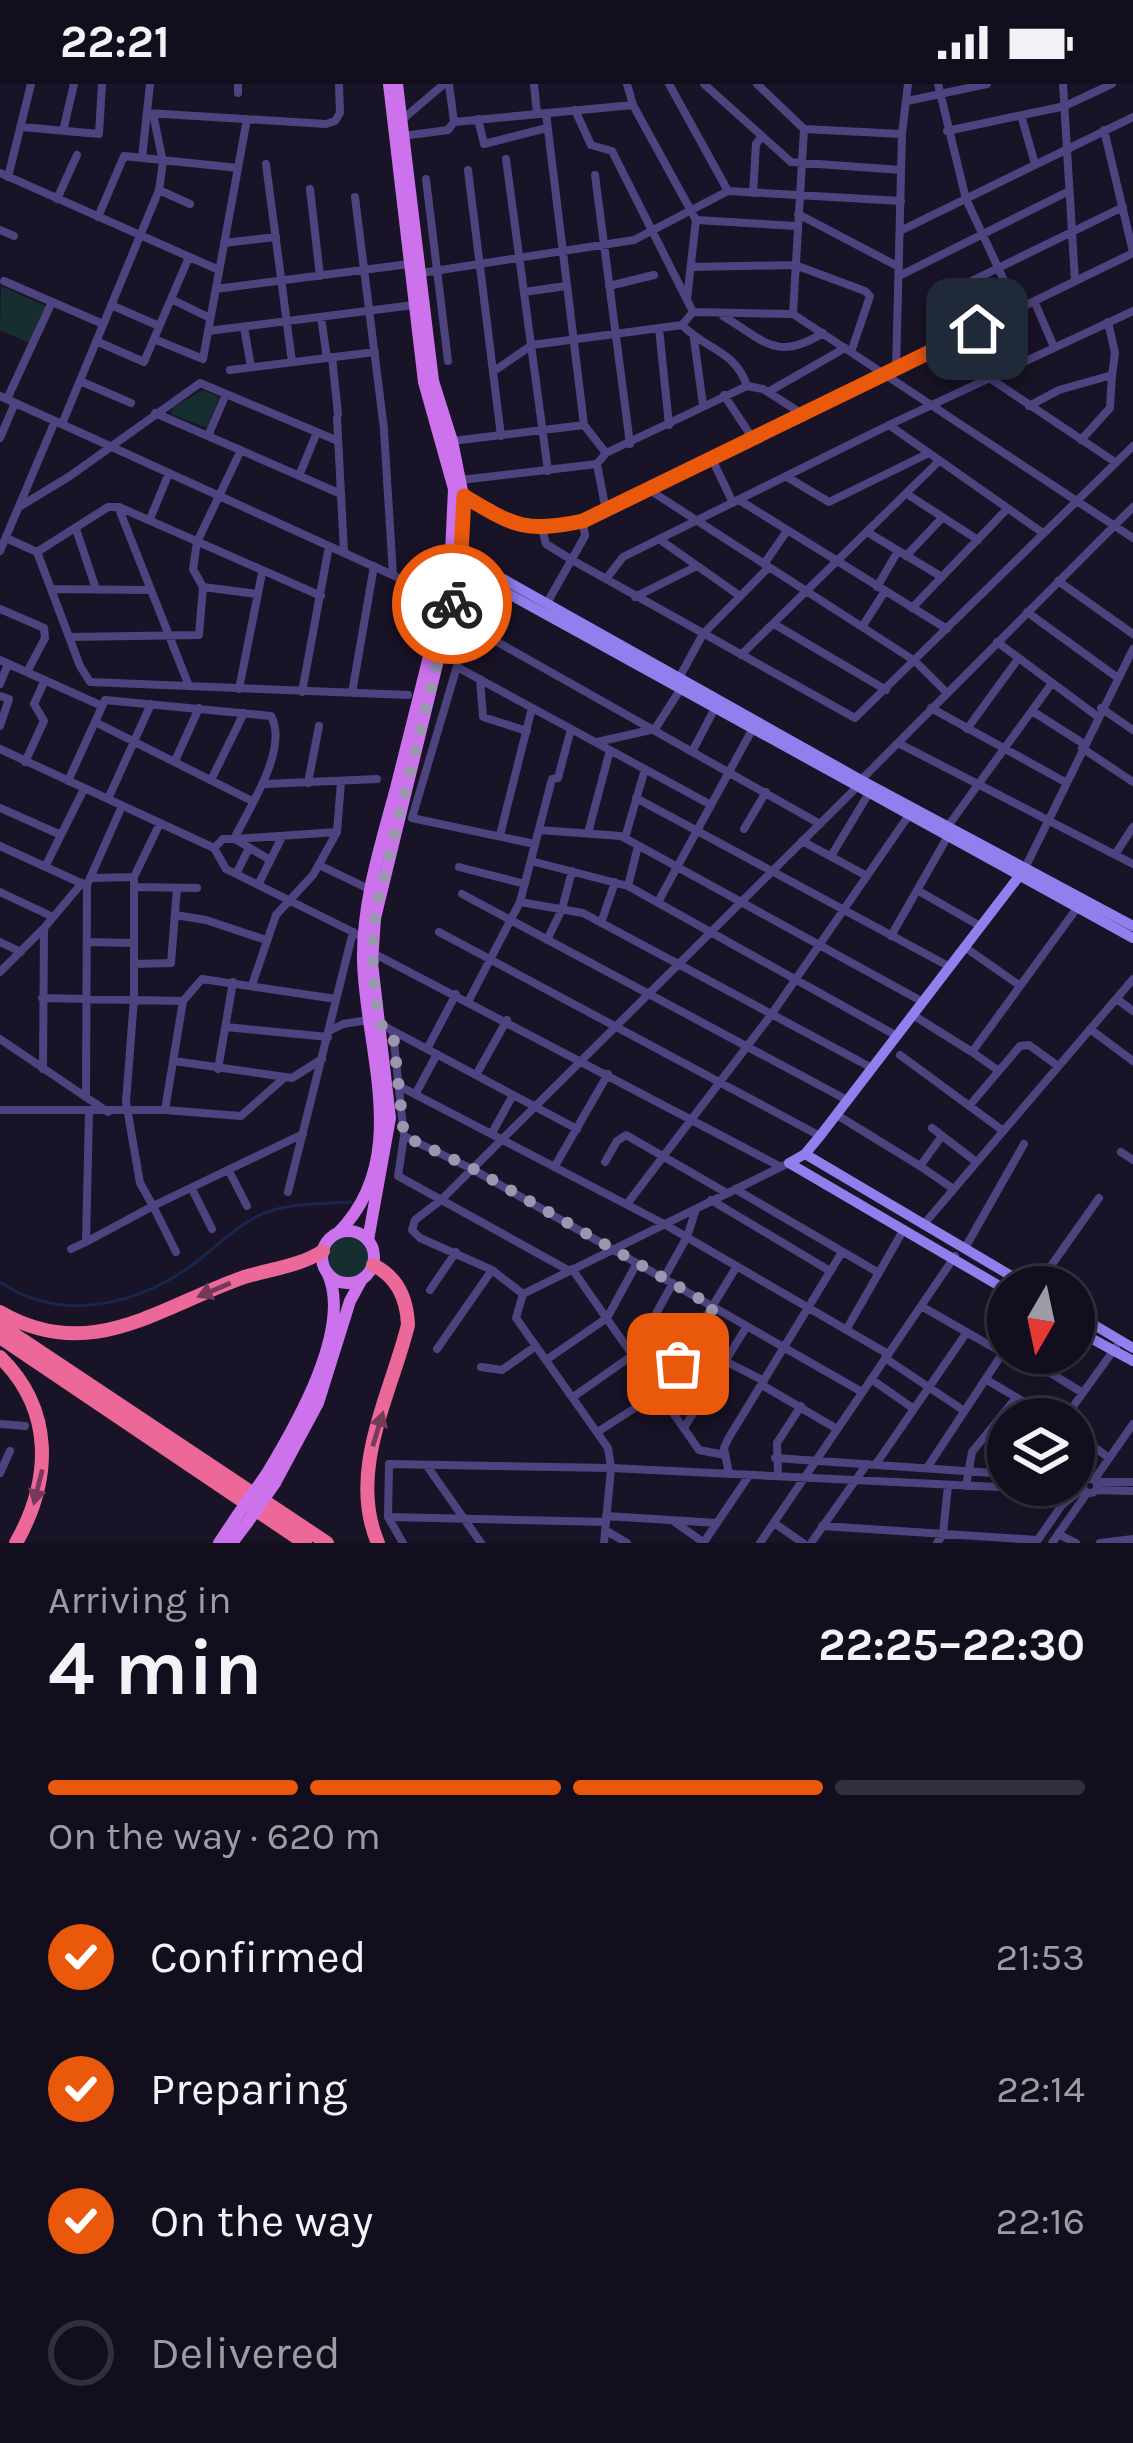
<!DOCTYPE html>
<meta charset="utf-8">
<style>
body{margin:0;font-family:Karla,sans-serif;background:#201c2a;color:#f1f3f6;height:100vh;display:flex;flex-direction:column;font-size:45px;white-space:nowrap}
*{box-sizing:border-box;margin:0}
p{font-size:39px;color:#9d9ca4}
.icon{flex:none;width:66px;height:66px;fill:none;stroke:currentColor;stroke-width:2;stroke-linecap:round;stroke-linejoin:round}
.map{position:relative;height:1459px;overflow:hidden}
.sheet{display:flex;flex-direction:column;background:#130e1d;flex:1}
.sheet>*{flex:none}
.needle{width:78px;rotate:189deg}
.controls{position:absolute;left:987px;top:1182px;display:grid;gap:24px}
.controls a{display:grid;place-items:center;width:108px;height:108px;border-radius:50%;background:#130e1d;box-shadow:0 6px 18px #0003,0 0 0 3px #322e3b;font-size:60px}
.pin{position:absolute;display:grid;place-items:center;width:102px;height:102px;color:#fff;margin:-51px;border-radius:24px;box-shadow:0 6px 18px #0006}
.courier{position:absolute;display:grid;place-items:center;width:120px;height:120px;margin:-60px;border:9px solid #ea580c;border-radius:50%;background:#fff;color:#222;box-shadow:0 3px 15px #0007}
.summary em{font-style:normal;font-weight:700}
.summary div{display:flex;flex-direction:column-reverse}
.summary{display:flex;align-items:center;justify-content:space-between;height:204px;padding:0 48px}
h1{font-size:78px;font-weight:700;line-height:90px}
.bar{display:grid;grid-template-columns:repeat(4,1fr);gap:18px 12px;align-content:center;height:144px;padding:0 48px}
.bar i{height:15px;border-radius:9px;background:#322e3b}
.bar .active{background:#ea580c}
.bar p{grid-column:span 4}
ol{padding:0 48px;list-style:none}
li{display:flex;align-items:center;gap:36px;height:132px}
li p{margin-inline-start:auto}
li .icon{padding:12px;border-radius:50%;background:#ea580c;color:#fff;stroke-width:4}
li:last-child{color:#9d9ca4}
li i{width:66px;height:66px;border:6px solid #322e3b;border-radius:50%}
.status{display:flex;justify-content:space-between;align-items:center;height:84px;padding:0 60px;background:#130e1d;direction:ltr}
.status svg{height:33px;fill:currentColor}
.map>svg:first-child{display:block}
</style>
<div class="status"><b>22:21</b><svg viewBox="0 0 49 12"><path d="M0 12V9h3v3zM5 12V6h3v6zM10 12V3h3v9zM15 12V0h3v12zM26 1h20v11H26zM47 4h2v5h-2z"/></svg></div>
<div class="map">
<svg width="1133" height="1459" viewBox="0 0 1133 1459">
<rect width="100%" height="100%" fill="#191327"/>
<path fill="#172e30" d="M1 202 46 222 29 259 0 246Z
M203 306 219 313 207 344 171 330 173 323Z
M327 1172a21 21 0 1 1 42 0a21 21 0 1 1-42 0Z"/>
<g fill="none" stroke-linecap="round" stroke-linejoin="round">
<path stroke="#18264b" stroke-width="3" d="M0 1198C61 1239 134 1222 191 1182 215 1165 239 1138 267 1128 293 1119 324 1120 351 1118"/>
<path stroke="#4d447f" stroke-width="8" d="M238 0V9
M449 0 454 38
M534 0 537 30
M627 0 633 21 696 136 687 215
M669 0 728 107
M704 0 791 78 901 86
M757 0 804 45 902 50
M938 0 966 115 1017 224
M1063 0 1075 197
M907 17 987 0
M575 26 591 61 612 67 693 228
M147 29 326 40 335 37 340 29 339 0
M546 29 584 341
M1021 31 1035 80
M403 35 444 0
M478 35 484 60 547 44
M22 43 99 50 102 0
M1104 46 1133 168
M63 47 74 0
M947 47 1065 22 1112 0
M403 52 448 46 454 38 633 21
M142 74 150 0
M506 75 548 387
M266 80 292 278
M468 86 501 352
M0 89 219 186
M595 91 630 360
M8 93 31 0
M426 95 448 277
M310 105 320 192
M159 106 190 120
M753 109 756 60 762 52
M355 113 384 345
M57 115 77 71
M798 130 899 183
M98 133 124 72 238 84
M697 136 797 142
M0 146 14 152
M900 147 1133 33
M224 159 276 153
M691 183 795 181 865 207 870 212 851 268
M421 189 634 156 728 107 901 117
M899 192 1069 107
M4 197 103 240
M609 202 654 191
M216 205 409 180
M524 208 566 202
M941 212 1123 123
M171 215 210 234
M1035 219 1054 263
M111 221 159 242
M693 228 793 230 1133 454
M793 229 804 45
M723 232C765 257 776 278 823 249
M321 233 327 274
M682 241C706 266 735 266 747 302
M244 243 251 283
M659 244 669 341
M208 247 414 221
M154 255 203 275 247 35
M694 255 703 321
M96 257 144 278 189 173
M332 273 338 330
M230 286 375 268
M896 286 902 50 908 0
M494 287 532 261 682 241 693 228
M991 295 1115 378
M80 297 131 319
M768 308 845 264
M724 311 753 355
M0 312 443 514
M7 315 52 218
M1029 322 1059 306 1112 291 1115 269 1108 238
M155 329 341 410
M337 334 344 468
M62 340 159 106 163 78 153 30
M889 341 1043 449
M384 348 393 491
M208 352 226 310
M0 354 15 319
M1081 356 1110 324 1112 291
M452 357 584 341 606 369
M712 375 733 419
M597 380 606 427
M299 392 317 348
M787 393 829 418 927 370
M461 396 597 380 606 369 747 302 763 305 804 331
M651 407 915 577 947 609
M907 410 978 456
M465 412C515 443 524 449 583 437L1133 169
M739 416 947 545
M19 423 70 392 200 299 338 357
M119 425 189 602
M150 435 169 389
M76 445 96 505
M542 445 546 460 572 476 855 634 1133 362
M867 448 942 493
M6 454 37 468 108 423H119L321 512
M659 455 740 512
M0 467 55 337
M37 468 80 582 90 598 408 611
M906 472 942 434
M764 480 787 447
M606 495 623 473 889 341 1133 227
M1058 497 1133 550
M203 503 257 510
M877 503 898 467
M51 505 149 506
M635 513 697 482
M547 519 585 452 583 437
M912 524 1007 425
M0 525 44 544 45 554 27 588
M1027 528 1118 594
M774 540 886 606
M862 543 885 507
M69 553 199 551 203 503 193 485 197 458 241 366
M997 558 1097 632
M741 571 939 377
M0 576 102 622
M457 583 711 721
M679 594 703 550 769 483
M480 595 483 633 527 647
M0 600 8 580
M239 605 262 489
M302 608 329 462
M352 609 374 482
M0 612 9 615 0 642
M931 624 1065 698
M1101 624 1133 646
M1032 627 1084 660
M95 638 252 717
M967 645 1018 575
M597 658 655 645 680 606
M898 659 1133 780
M1082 664 1133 698
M0 665 214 764 226 785 363 853
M693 666 715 624
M175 677 199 624
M25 678 44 637 34 620 45 596
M211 696 244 629
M861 696 1133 423
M68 697 105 616 271 632C289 665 249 724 234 755H223L214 764
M308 699 319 642
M265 700 377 695
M636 714 950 883
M108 715 151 620
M0 724 61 751
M948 742 1052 599
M744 745 766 708
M539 746 621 752 923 918
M588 749 610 666
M500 751 532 624
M625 754 645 685
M234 755 337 748 341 698
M235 755 270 776
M802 757 867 792
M535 760 412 734 469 542 820 740
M0 762 85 801
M1116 769 1133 743
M831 772 869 709
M531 777 628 802 897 952
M319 781 369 805
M45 783 84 705
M459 783 525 800
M1025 784 1133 565
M236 790 249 764
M90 794 134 793
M258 801 282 753
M628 802 638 762
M134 803 197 804
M917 806 980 842
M0 808 51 832
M462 810 847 1016
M520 818 583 829 872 984
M658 818 752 646
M175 831 206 836 266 856
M601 839 615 798
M439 848 820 1052
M891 852 948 752
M547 856 562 825 572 787
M0 858 21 868
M87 858 134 859
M966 864 1019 901
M373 869 779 1082
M134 880 171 879 177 804
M0 888 43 845
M252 901 276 831 313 791 337 748
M42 914 183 917 202 895 336 915
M1117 915 1133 927
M469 916 520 818 552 695 558 694 571 645
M913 931 972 968 1077 824
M380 940 577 1045
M226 943 328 953
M1090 945 1133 977
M329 947 343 940 368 936
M393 949 404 1052 398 1092 568 1186
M0 955 108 1028
M427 965 456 910
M972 968 999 987
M900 971 1002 1046
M174 977 292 994 322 975
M43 985 44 844 82 799
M218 985 233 898
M476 991 507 936
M401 1003 664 1140 888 1270
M416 1009 437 970
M86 1013 87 801 122 722
M970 1021 1020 962 1029 961 1058 982
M0 1026H165L183 917
M165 1026 241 1032 284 994
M89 1028 86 1158 153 1122 140 1099 126 1018 134 915V793L160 739
M837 1031 920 1082 942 1052
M932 1044 975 1077
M492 1049 513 1011
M404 1052 472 1085 862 1308
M1121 1068 1133 1076
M605 1078 617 1057 626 1051 725 1108
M555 1082 608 990
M920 1082 952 1104
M229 1087 247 1122
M192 1105 212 1145
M735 1105 879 1189
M288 1108 353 848
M711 1116 830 1187
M627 1120 771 931 909 731
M924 1140 1133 895
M965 1164 1024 1060
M71 1165 86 1158
M176 1168 153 1122 303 1050
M572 1185 699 1366 725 1371
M664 1194 687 1153 696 1125
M1036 1203 1099 1114
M430 1206 456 1168
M523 1210 492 1186 420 1154 412 1146 415 1136 441 1116 857 703
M921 1222 1003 1269
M846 1246 904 1145
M437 1265 492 1186
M1018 1269 1083 1309
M885 1274 963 1326
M546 1276 607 1234 637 1179
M725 1277 764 1297
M481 1283 502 1286 536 1262
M871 1295 914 1325
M987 1296 1053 1335
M762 1301 837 1345
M573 1313 633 1271 673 1199
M1064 1335 1116 1263
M0 1340 25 1342
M684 1344 747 1242
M599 1347 660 1308 737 1182
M1074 1348 1109 1374
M775 1374 1008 1390
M876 1380 967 1248
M427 1382 481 1459
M927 1384 1008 1261
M0 1389 10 1367
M729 1390 724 1364 728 1355 842 1168
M778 1392 777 1359 801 1322
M1083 1402a7 7 0 1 1 14 0a7 7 0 1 1-14 0Z
M1094 1396 1133 1340
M1096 1398H1133
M966 1402 972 1368 1016 1314
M1096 1406 1133 1407
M606 1432 717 1439
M388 1433 606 1438
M676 1439 703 1458
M774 1439 803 1459
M822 1442 1037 1456
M605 1446 627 1459
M1058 1450 1076 1459
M1037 1457 1062 1421 1082 1405
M704 1458 748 1393
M403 1459 388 1433 389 1380 611 1384 1061 1406 1083 1403
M604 1459 611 1384 608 1364 516 1234 523 1210 789 1079
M760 1459 955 1172
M811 1459 867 1380
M937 1459 943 1450 948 1402
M1052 1459 1087 1409
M1100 1459 1133 1455"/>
<path stroke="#8f80ee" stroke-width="10" d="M464 473 861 696 1133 842
M462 489 496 503 1133 854
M805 1070 1030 1203
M789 1079 805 1070 820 1052 1020 791
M789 1079 1008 1207
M1074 1229 1133 1264
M1074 1245 1133 1277"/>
<path stroke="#cc72ed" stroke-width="12" d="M389 0 424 298 454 405 451 469
M397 0 433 297 452 357 463 412 461 470
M444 480a11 11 0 1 1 22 0a11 11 0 1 1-22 0Z
M322 1173a26 26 0 1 1 52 0a26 26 0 1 1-52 0Z
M338 1149C413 1074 365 967 363 876 362 818 381 760 396 704 414 633 432 562 449 490
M368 1156 390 1034 372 879 375 834 459 490
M266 1391C295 1343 354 1243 327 1188
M275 1399 318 1319 350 1217 362 1195
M219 1459 237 1432
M232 1459 247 1439"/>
<path stroke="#eb6899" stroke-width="14" d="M373 1181C398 1193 407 1215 408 1241 391 1310 347 1388 378 1459
M0 1228C87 1279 154 1227 236 1196 265 1185 297 1184 323 1167
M0 1241 327 1459
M0 1253 305 1459
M0 1273C54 1326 52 1395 16 1459"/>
<path stroke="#cc72ed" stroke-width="12" d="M237 1432 266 1391
M247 1439 275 1399"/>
</g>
<defs><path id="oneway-solid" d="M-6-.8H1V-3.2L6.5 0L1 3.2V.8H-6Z" transform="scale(3)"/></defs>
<g fill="#77395a">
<use href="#oneway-solid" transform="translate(214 1206) rotate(157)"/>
<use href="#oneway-solid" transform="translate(378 1345) rotate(-73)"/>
<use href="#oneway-solid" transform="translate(38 1403) rotate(104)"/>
</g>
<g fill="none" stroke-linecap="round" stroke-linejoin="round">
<path stroke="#9d96b1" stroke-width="12" stroke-dasharray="0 21.6" d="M452 520 379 813C369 856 372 896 380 940L393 949 404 1052 472 1084 714 1223 678 1280"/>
<path stroke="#ea580c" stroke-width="15" d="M452 520 459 490 466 481 461 470 464 412C514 442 524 449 583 437L977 245"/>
</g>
</svg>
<div class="controls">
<a><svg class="needle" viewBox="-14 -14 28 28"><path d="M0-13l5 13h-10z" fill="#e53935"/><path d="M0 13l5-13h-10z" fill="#9d9ca4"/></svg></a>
<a><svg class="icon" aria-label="layers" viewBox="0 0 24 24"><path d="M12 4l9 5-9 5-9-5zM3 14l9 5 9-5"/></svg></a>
</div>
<div class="pin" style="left:678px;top:1280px;background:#ea580c"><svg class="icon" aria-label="bag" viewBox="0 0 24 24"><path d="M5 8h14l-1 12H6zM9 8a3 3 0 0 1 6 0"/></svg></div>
<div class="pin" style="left:977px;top:245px;background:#1f2937"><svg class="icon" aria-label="home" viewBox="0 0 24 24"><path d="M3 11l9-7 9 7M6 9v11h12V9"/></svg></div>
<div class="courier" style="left:452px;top:520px"><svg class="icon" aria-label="bike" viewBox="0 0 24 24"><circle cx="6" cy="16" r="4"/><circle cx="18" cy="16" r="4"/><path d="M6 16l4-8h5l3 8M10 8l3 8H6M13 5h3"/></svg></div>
</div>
<section class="sheet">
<div class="summary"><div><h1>4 min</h1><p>Arriving in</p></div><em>22:25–22:30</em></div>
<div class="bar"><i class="active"></i><i class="active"></i><i class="active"></i><i></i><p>On the way · 620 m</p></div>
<ol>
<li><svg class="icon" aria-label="check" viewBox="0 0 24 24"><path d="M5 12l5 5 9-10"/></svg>Confirmed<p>21:53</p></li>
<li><svg class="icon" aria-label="check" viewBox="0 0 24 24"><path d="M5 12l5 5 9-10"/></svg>Preparing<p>22:14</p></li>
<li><svg class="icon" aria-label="check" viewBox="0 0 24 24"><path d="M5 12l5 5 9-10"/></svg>On the way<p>22:16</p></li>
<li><i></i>Delivered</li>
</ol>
</section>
